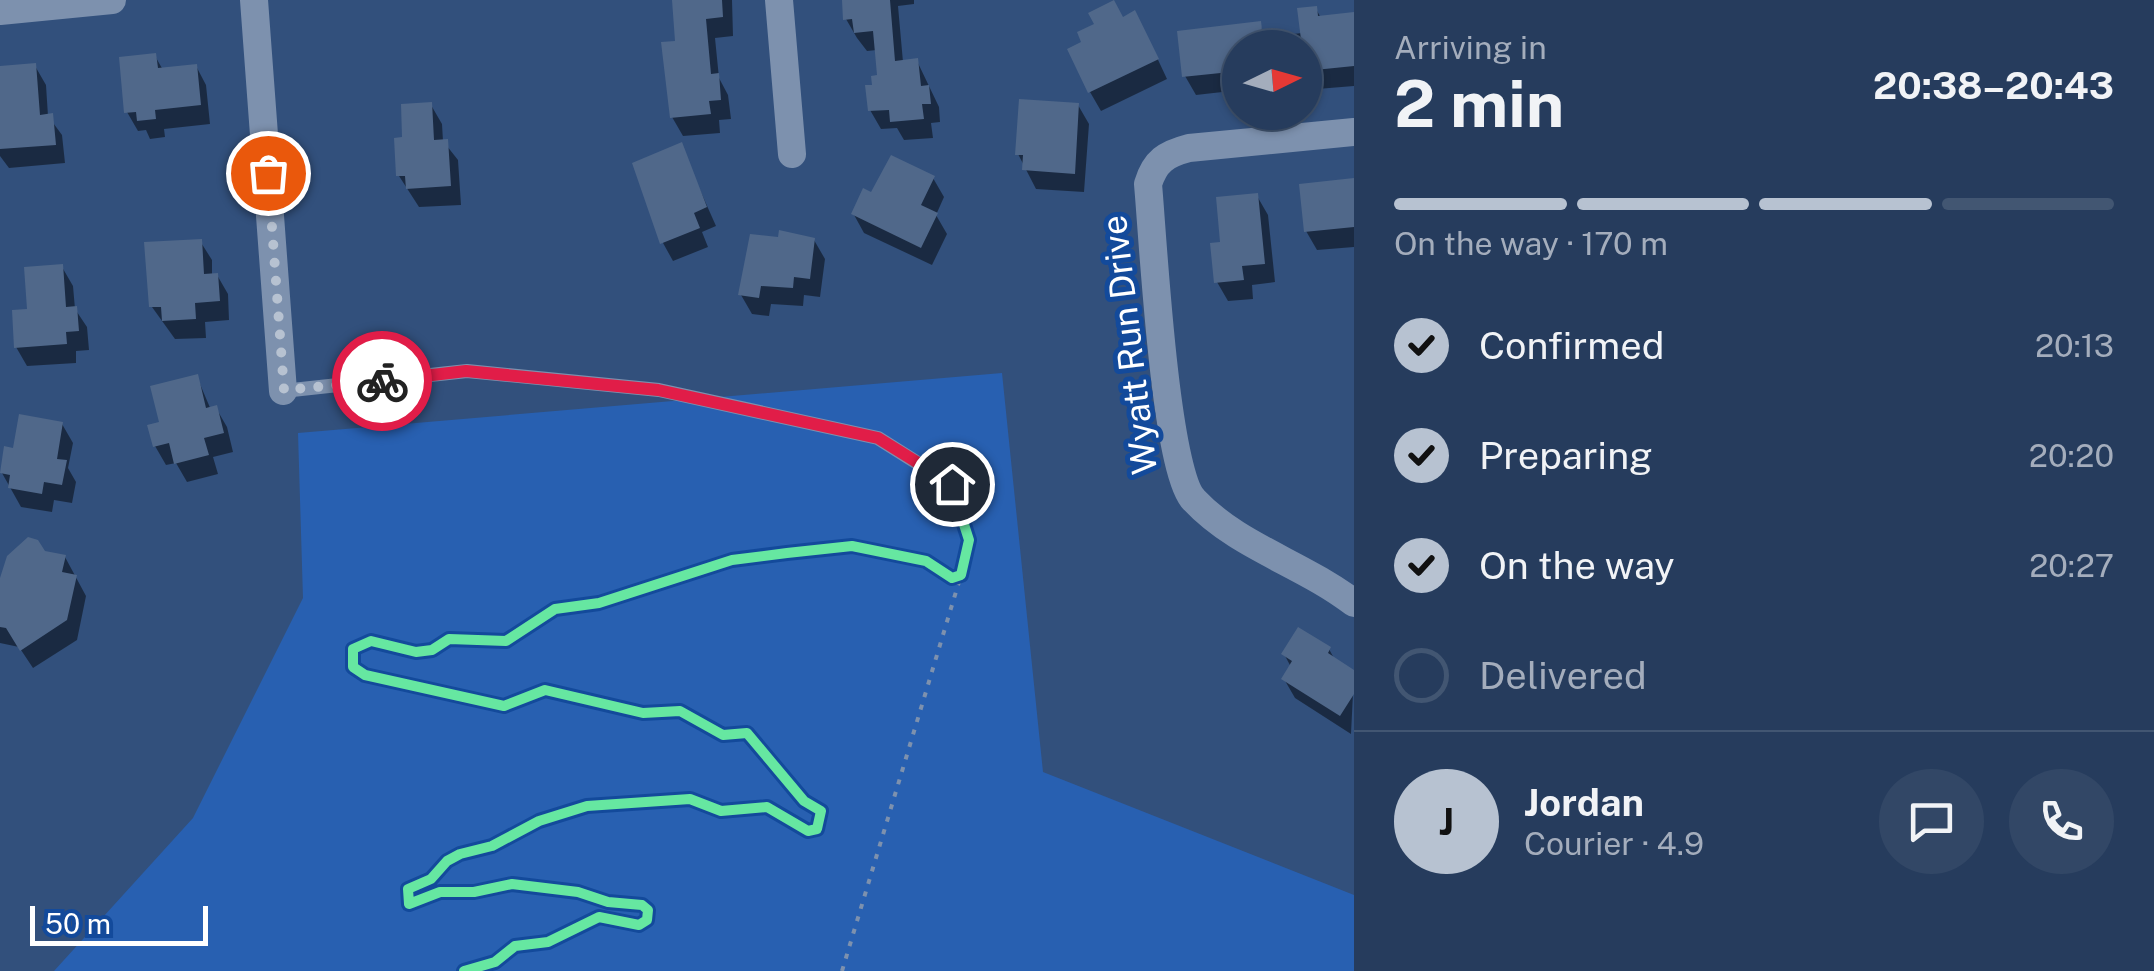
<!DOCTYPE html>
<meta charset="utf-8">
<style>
body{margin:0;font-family:"Public Sans",sans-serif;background:#324766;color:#f1f3f6;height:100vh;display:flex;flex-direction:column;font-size:38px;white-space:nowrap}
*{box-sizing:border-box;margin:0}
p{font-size:32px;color:#a4adbc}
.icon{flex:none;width:55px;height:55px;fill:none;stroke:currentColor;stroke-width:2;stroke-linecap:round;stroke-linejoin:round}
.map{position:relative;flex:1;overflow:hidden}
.panel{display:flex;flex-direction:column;background:#263c5d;width:800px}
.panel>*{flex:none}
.needle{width:65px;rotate:85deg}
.controls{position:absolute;left:1222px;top:30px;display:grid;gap:20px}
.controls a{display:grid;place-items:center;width:100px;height:100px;border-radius:50%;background:#263c5d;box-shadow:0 2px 8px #0004,0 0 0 2px #425672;font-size:50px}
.scale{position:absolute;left:30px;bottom:25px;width:178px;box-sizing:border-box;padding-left:10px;border:5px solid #fff;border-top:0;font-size:28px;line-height:35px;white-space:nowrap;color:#fff;-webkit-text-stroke:8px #134a9b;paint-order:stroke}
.pin{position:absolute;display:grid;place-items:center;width:85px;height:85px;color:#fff;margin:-42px;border:5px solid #fff;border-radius:50%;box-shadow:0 2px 10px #0007}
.courier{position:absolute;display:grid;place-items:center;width:100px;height:100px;margin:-50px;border:8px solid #e11d48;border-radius:50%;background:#fff;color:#222;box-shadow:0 2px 12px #0007}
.head em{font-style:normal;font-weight:700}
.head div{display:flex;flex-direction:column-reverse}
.head{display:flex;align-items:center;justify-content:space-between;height:170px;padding:0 40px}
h1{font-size:65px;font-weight:700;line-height:75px}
.bar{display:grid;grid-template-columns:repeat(4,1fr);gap:15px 10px;align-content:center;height:120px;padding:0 40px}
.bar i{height:12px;border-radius:8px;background:#425672}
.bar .on{background:#b7c2d1}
.bar p{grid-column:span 4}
.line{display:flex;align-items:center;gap:25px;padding:0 40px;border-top:2px solid #425672}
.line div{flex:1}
.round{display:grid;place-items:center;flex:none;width:105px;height:105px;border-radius:52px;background:#324766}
ol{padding:0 40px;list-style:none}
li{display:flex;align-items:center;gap:30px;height:110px}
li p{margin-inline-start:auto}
li .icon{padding:10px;border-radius:50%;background:#b7c2d1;color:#111;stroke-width:4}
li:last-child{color:#a4adbc}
li i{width:55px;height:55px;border:5px solid #425672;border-radius:50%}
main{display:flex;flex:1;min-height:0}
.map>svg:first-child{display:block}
</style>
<main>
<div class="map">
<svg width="1354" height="971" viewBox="0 0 1354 971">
<rect width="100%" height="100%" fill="#32507c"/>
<path fill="#2860b1" d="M1002 373 1043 772 1354 895V971H54L193 818 303 598 298 433Z"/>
<path fill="#0007" d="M675 0H732L733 36 715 38 719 78 728 95 731 119 719 120 720 133 683 136 672 117 678 43Z
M844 0H914V4L898 6 903 62 917 61 939 107 940 122 931 123 933 138 904 140 897 128 881 129 870 110 880 77 877 50 867 51 857 38 846 19Z
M1316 9 1321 18 1354 15V86L1305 90V48H1240V90L1196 95 1185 76 1259 24 1267 37 1302 33Z
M1123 19 1145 32 1167 79 1101 111 1090 92Z
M155 56 163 70 196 66 206 85 210 124 164 129 165 137 150 139 146 130 138 131 127 112Z
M35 66 46 85 48 116 62 135 65 163 9 168 0 156V69Z
M431 105 442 124 443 141 458 160 461 205 419 207 399 176 405 140Z
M1078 105 1089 124 1084 192 1036 189 1018 154Z
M680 145 716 226 702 232 708 247 673 261 663 243Z
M933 178 944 197 936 215 947 234 932 265 864 233 853 213 872 195Z
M1354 181V247L1317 250 1306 231Z
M1257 196 1268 215 1275 282 1252 285 1253 299 1228 301 1217 282 1223 244Z
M814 240 825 259 820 297 804 295 803 306 771 304 769 316 752 314 741 295Z
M200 241 212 260V276L217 275 228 294 229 320 205 322 206 338 175 339 152 307Z
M62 267 73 286 75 309 87 327 89 350 76 351V363L27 366 16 347 30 312Z
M197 377 211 410 216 408 227 427 233 452 213 457 218 474 187 482 176 463 166 465 155 446 162 423Z
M62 424 73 443 68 468 76 482 72 503 54 500 52 512 21 507 2 473Z
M65 557 86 596 77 640 33 668 19 647 0 643V581Z
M1329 649 1336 662 1354 673 1351 734 1295 698 1284 679 1291 667 1284 654Z"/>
<path fill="#50688a" d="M672 0H722L723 17 706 19 711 74 719 73 721 100 709 101 711 114 670 118 661 42 675 41Z
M842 0H890L895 61 918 58 921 86 929 85 931 104H922L924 119 890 122 889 110 868 111 865 85H872L871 76 877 75 873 31 854 33 852 19 843 20Z
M1114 0 1123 17 1135 10 1159 59 1088 93 1067 49 1081 42 1077 32 1094 24 1088 13Z
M1317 6 1318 16 1354 12V66L1305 71 1297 8Z
M1261 21 1264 48H1240V71L1182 77 1177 31Z
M156 53 158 68 197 64 201 105 155 110 156 119 137 121 136 112 124 113 119 57Z
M36 63 40 115 53 113 56 145 0 149V66Z
M1019 99 1079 103 1075 174 1022 170 1023 155H1015Z
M432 102 434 140 448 139 451 186 406 189 405 176H396L394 138 402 137 401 104Z
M682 142 707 207 694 213 700 228 660 244 632 163Z
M891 155 935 176 921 205 938 213 921 248 851 214 863 188 871 192Z
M1354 178V227L1304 232 1299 184Z
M1258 193 1265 264 1242 266 1244 280 1214 283 1210 243 1220 242 1216 197Z
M779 230 815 238 810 279 794 277 793 288 761 286 759 298 738 295 750 234 778 237Z
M202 239 204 274 218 273 220 301 195 303 196 319 162 321 161 307H149L144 242Z
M63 264 66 307 77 306 79 331 66 332 67 344 14 348 12 310 27 309 24 267Z
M198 374 206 408 217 405 224 433 204 438 209 455 174 464 169 443 153 447 147 425 159 422 150 386Z
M19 414 63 422 57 459 67 460 62 485 44 482 42 494 8 488 10 475 0 473 4 446 13 448Z
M28 537 38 540 45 551 66 555 62 572 77 575 67 620 20 651 6 628 0 627V578L7 556Z
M1298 627 1331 647 1328 653 1354 670V694L1340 716 1281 679 1292 661 1281 654Z"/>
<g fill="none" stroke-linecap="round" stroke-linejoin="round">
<path stroke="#7d91ae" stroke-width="4" stroke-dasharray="5 8" stroke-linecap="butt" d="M842 971 961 575"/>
<path stroke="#7d91ae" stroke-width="14" d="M283 391 467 371 659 390 878 438 951 484"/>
<path stroke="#7d91ae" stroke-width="28" d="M254 0 283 391
M779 0 792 154
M0 11 112 0
M1354 132 1189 148C1166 154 1155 161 1148 184 1153 239 1165 471 1194 500 1238 547 1302 563 1354 603"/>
<defs>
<path id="cycleway" d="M464 971 495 962 515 946 548 942 599 917 639 925 647 920 648 910 642 905 608 902 578 892 512 884 474 892H440L409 904 408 889 431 879 447 861 460 854 492 846 539 821 587 806 690 799 721 811 767 807 808 831 817 829 821 811 804 801 747 733 723 735 680 711 643 713 545 690 504 706 365 675 353 667V649L371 641 416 652 432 650 449 639 506 641 555 609 599 603 732 560 787 553 852 546 926 561 952 578 961 575 969 540 951 484"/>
</defs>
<use href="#cycleway" stroke="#134a9b" stroke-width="16"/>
<use href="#cycleway" stroke="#66e7a1" stroke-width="10"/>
</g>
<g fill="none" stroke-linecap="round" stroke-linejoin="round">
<path stroke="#b7c2d1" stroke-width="10" stroke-dasharray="0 18" d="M268 173 284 390 382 381"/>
<path stroke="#e11d48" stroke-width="12" d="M382 381 466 371 658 390 878 438 952 484"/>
</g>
<g text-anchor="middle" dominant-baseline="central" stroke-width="10" stroke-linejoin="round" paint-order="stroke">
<g font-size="35" fill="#fff" stroke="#134a9b">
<text transform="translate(1129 345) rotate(-97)">Wyatt Run Drive</text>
</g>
</g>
</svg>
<div class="controls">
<a><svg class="needle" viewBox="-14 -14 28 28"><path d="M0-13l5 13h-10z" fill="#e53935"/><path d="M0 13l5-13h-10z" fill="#a4adbc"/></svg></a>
</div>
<div class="scale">50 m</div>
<div class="pin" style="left:268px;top:173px;background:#ea580c"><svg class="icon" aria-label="bag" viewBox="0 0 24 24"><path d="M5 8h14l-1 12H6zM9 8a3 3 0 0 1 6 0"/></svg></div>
<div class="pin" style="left:952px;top:484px;background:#1f2937"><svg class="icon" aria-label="home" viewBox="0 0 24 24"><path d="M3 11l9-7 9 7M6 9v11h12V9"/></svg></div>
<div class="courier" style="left:382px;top:381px"><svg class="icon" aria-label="bike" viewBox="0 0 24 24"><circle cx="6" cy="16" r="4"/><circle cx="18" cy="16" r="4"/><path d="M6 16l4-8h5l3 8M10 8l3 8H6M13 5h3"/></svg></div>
</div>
<section class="panel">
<div class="head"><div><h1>2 min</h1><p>Arriving in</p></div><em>20:38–20:43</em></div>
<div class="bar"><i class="on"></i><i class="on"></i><i class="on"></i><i></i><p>On the way · 170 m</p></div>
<ol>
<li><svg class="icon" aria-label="check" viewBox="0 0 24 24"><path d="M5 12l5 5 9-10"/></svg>Confirmed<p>20:13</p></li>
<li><svg class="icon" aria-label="check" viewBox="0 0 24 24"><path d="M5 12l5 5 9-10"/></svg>Preparing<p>20:20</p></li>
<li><svg class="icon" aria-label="check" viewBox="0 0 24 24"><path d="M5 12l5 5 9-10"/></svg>On the way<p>20:27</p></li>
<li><i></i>Delivered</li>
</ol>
<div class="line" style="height:180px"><b class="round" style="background:#b7c2d1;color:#111">J</b><div><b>Jordan</b><p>Courier · 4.9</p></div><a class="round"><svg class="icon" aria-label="chat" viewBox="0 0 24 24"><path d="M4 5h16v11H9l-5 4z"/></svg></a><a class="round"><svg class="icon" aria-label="phone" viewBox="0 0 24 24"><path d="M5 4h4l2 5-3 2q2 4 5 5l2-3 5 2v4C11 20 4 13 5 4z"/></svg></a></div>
</section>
</main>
